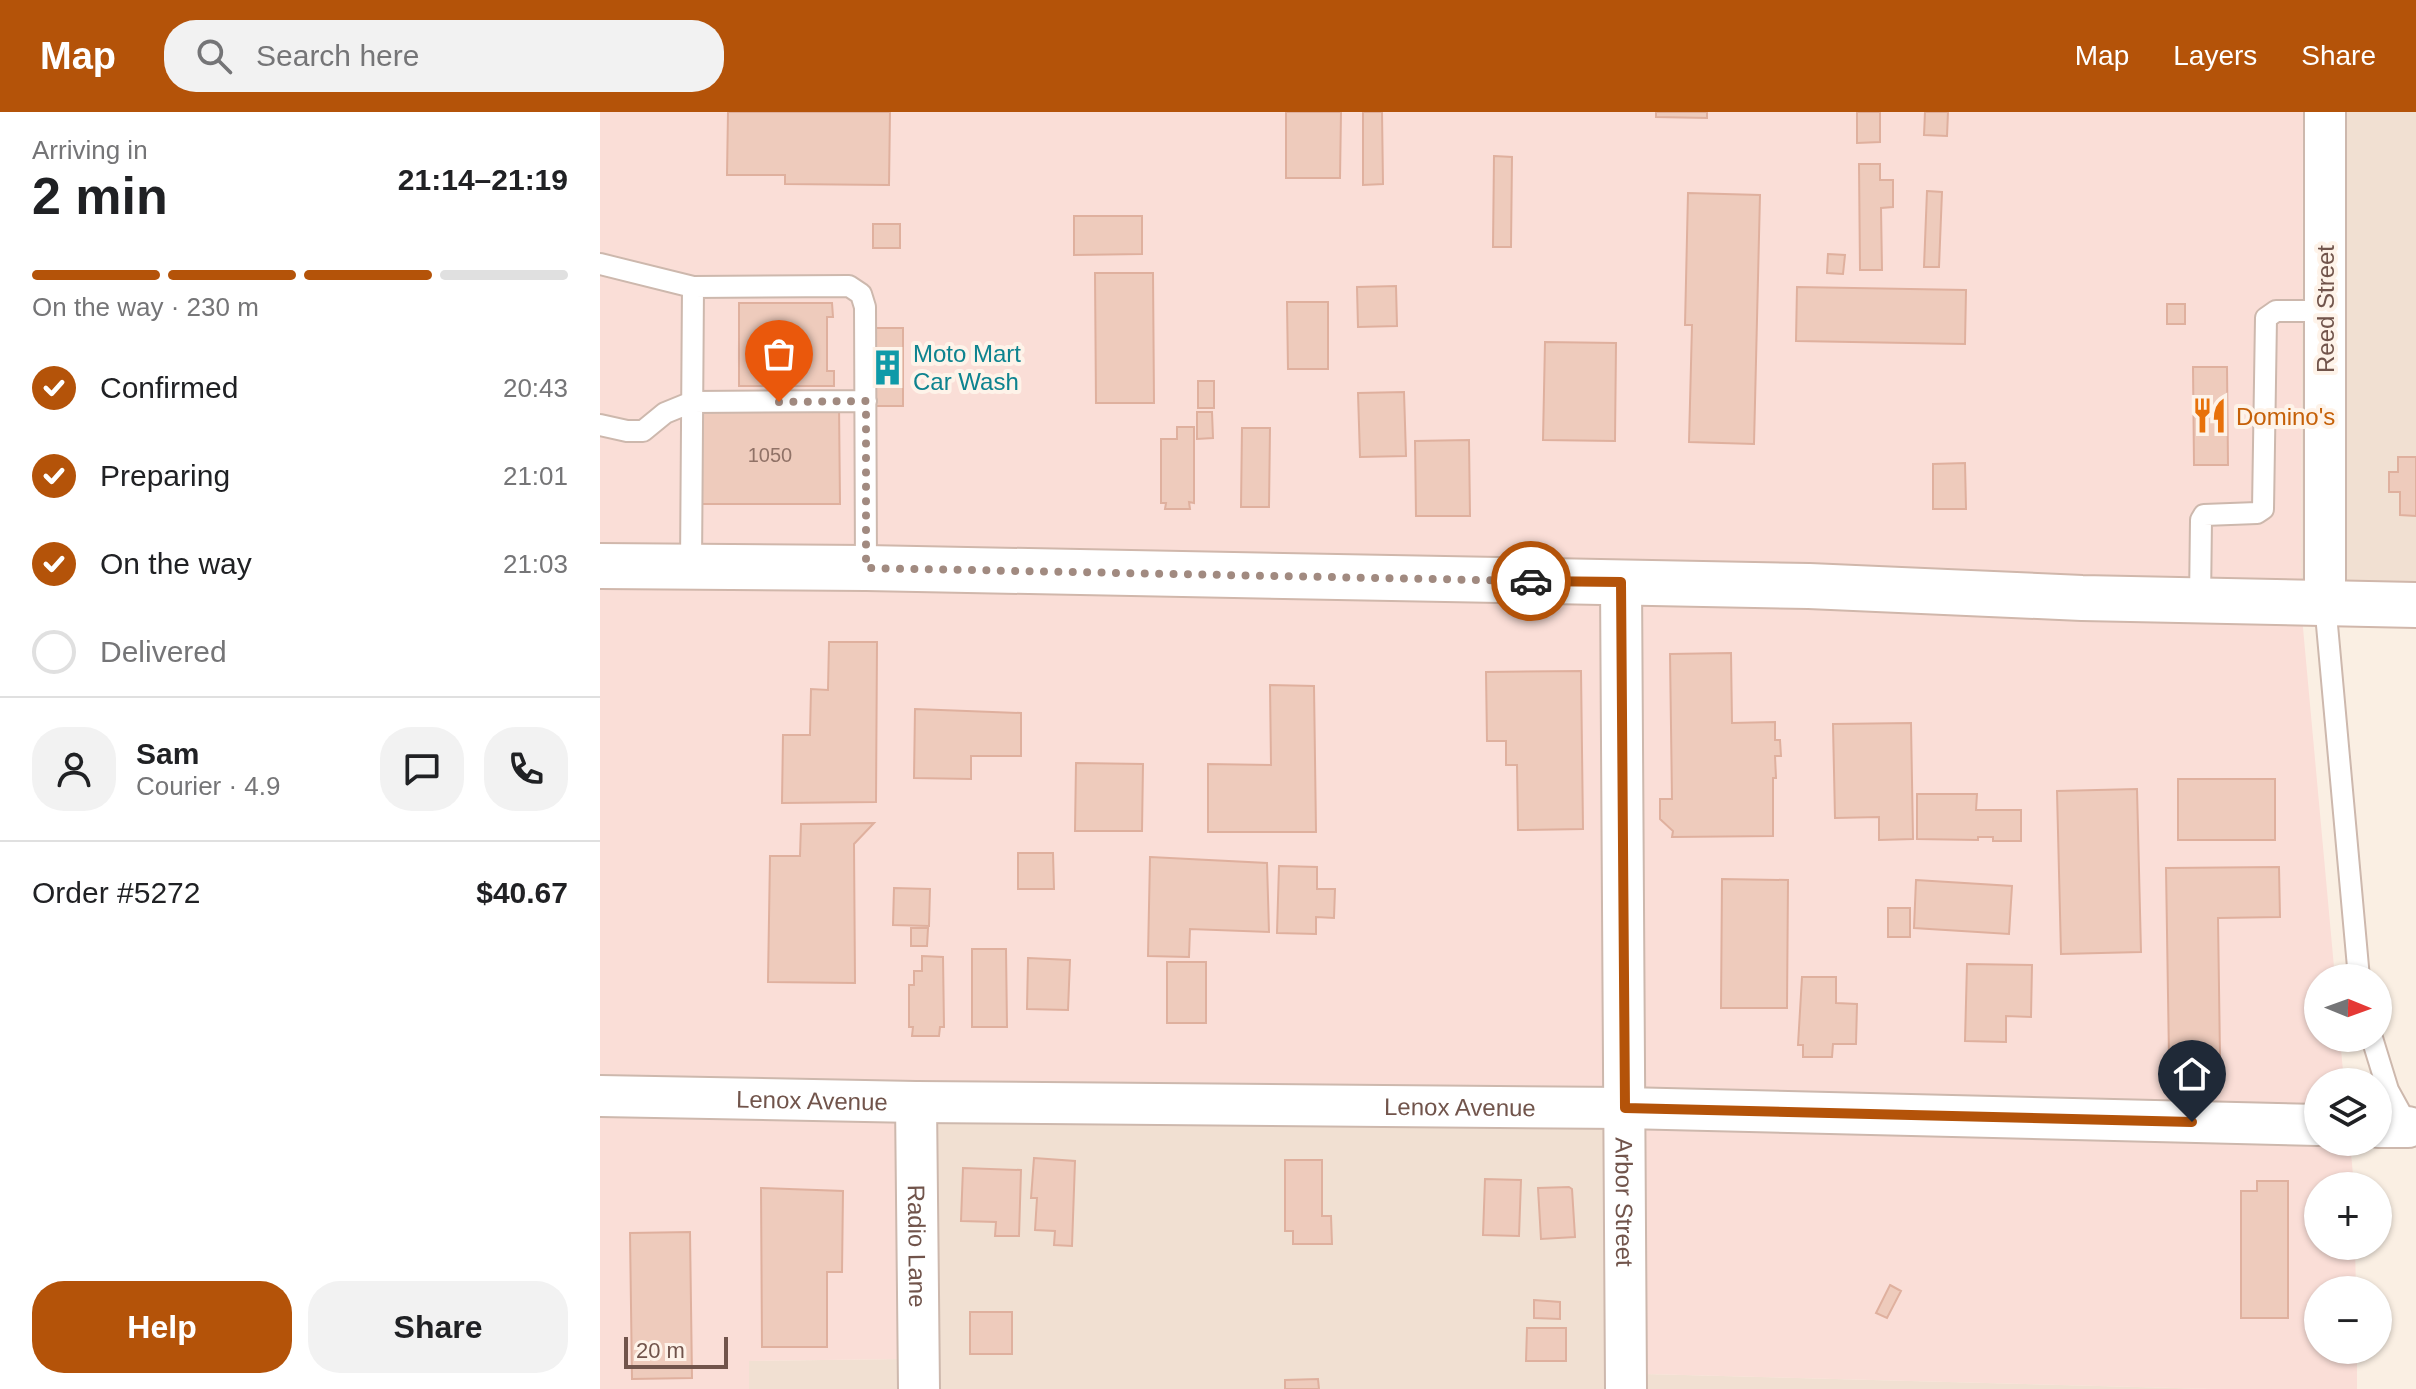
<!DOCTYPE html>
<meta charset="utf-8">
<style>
body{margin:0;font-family:Arial,sans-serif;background:#f2f2f2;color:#202124;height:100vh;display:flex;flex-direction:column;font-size:30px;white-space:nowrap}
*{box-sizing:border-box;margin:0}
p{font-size:26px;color:#757577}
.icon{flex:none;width:44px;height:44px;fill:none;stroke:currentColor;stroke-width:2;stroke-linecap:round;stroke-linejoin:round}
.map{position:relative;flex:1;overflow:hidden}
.side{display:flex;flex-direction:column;background:#fff;width:600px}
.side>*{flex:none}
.needle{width:52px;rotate:91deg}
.tools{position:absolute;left:1704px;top:852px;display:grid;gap:16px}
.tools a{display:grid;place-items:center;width:88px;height:88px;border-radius:50%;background:#fff;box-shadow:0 2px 6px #0004;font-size:40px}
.scale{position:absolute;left:24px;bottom:20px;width:104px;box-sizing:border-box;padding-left:8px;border:4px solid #71544b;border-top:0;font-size:22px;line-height:28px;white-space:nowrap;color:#71544b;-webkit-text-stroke:6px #fef3e9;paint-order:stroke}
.pin{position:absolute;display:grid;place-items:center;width:68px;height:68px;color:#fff;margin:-82px -34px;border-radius:50% 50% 50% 0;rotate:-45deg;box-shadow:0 0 8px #0007}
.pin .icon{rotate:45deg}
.courier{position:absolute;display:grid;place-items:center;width:80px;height:80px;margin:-40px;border:6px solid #b45309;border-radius:50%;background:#fff;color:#222;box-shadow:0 2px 10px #0007}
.head em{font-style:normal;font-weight:600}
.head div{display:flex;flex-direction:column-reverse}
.head{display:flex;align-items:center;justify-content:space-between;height:136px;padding:0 32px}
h1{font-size:52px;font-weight:600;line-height:60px}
.bar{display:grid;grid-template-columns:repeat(4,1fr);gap:12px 8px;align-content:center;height:96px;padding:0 32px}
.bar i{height:10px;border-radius:6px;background:#e0e0e0}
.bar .current{background:#b45309}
.bar p{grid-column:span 4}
.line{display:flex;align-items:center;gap:20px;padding:0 32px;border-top:2px solid #e0e0e0}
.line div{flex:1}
.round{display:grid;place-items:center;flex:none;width:84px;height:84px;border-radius:32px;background:#f2f2f2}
ol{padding:0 32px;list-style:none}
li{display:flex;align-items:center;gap:24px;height:88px}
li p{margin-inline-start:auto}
li .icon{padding:8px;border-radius:50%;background:#b45309;color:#fff;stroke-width:4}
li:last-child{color:#757577}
li i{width:44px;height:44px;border:4px solid #e0e0e0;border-radius:50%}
.cta{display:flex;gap:16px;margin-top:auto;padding:16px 32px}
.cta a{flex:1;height:92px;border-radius:32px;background:#b45309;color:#fff;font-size:32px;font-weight:600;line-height:92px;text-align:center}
.cta a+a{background:#f2f2f2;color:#202124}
header{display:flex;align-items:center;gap:48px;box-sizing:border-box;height:112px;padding:0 40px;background:#b45309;color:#fff}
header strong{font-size:38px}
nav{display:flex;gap:44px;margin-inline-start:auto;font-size:28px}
.search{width:560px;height:72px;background:#f2f2f2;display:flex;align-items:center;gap:20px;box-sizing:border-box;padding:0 28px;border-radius:32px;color:#757577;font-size:30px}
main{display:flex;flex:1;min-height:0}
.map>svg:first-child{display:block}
</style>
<header>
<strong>Map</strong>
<div class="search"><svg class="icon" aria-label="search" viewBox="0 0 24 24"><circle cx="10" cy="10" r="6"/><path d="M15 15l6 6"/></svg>Search here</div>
<nav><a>Map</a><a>Layers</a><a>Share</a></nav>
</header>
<main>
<section class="side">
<div class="head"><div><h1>2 min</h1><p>Arriving in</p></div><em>21:14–21:19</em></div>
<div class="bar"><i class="current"></i><i class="current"></i><i class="current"></i><i></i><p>On the way · 230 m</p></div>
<ol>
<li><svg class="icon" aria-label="check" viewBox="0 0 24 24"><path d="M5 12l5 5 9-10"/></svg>Confirmed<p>20:43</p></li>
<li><svg class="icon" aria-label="check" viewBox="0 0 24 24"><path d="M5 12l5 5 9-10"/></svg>Preparing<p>21:01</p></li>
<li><svg class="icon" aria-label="check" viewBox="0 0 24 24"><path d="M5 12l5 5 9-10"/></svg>On the way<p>21:03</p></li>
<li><i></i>Delivered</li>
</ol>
<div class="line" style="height:144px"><a class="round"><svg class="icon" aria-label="person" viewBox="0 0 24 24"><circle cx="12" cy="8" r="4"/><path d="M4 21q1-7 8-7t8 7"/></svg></a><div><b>Sam</b><p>Courier · 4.9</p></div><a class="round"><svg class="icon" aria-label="chat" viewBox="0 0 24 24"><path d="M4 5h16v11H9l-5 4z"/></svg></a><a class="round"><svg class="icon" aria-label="phone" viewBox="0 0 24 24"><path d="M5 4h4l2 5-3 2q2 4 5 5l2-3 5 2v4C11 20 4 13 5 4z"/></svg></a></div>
<div class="line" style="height:104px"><div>Order #5272</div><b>$40.67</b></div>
<div class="cta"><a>Help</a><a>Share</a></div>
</section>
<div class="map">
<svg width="1816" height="1277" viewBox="0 0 1816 1277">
<rect width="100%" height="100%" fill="#faefe3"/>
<path fill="#f1e0d2" d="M1703 0H1816V493L1701 494Z
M300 969 1004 982 1007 1261 1613 1277H149L148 1249 304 1247Z"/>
<path fill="#faded7" d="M0 0H1703L1701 494 1735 866H1718V926H1740L1744 970H1718V1030H1750L1754 1074H1718V1134H1755L1756 1178H1718V1238H1757V1277H1613L1007 1261 1004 982 301 969 304 1247 149 1249V1277H0Z"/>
<path fill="#eecbbc" stroke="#dfb09e" stroke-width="2" d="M128 0H290L289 73 185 72V63H127Z
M686 0H741L740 66H686Z
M763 0H782L783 72 763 73Z
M1056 0H1107V6L1056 5Z
M1257 0H1280V30L1257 31Z
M1325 0H1348L1347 24 1324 23Z
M894 44 912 45 911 135H893Z
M1259 52H1280V68H1293V95L1281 96 1282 158H1260Z
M1327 79 1342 80 1339 155H1324Z
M1088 81 1160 83 1154 332 1089 330 1092 213H1085Z
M474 104H542V142L474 143Z
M273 112H300V136H273Z
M1228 142 1245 143 1243 162 1227 161Z
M495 161H553L554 291H496Z
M796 174 797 214 758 215 757 175Z
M1197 175 1366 178 1365 232 1196 229Z
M687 190H728V257H688Z
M139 191H232L233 205H227V259H234V274H139Z
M1567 192H1585V212H1567Z
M271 216H303V294H271Z
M945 230 1016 231 1015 329 943 328Z
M1593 255H1627L1628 353H1594Z
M598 269H614V296H598Z
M804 280 806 344 760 345 758 281Z
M100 293H239L240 392H101Z
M597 300H612L613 326 597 327Z
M577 315H594V391L589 390 590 397H565L566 391H561V327H577Z
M642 316H670L669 395H641Z
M869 328 870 404H816L815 329Z
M1798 345H1816V404L1800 403V380H1789V360H1798Z
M1365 351 1366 397H1333V352Z
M229 530H277L276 690 182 691 183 623H210L211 577 228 578Z
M1131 541 1132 611 1175 610V628H1180L1181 644H1175L1176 666H1173V724L1072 725 1073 719 1060 707V687H1072L1070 542Z
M981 559 983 717 918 718 917 653H906V629H887L886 560Z
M670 573 714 574 716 720H608V652L671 653Z
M315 597 421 601V644H371V667L314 666Z
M1311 611 1313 727 1279 728V705L1235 706 1233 612Z
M476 651 543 652 542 719H475Z
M1578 667H1675V728H1578Z
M1537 677 1541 840 1461 842 1457 679Z
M1317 682H1377L1376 698H1421V729H1393V725H1378V728L1317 727Z
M274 711 254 732 255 871 168 870 170 744H200L201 712Z
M418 741H453L454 777H418Z
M550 745 667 751 669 820 590 817 589 845 548 844Z
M679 754 717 755V777H735L734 806 716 805V822L677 821Z
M1679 755 1680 805 1618 806 1620 945 1569 946 1566 756Z
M1122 767 1188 768 1187 896H1121Z
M1316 768 1412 774 1409 822 1314 816Z
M294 776 330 777 329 814 293 813Z
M1288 796H1310V825H1288Z
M311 816H328L327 834H311Z
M372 837H406L407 915H372Z
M322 844 343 845 344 915H340L339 924H312L313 915H309V873H314V859H322Z
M428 846 470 848 468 898 427 897Z
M567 850H606V911H567Z
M1367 852 1432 853 1431 905 1406 904V930L1365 929Z
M1202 865H1236V891L1257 892 1256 932H1233L1232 945H1203V933H1198Z
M434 1046 475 1049 472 1134 454 1133 455 1119 435 1118 437 1086H431Z
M685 1048H722V1104H731L732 1132H693V1119H685Z
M363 1056 421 1058 419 1124H395L396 1110 361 1109Z
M885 1067 921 1068 919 1124 883 1123Z
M1657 1069H1688V1206H1641V1079H1657Z
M969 1075 972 1077 975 1125 941 1127 938 1076Z
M161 1076 243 1079 242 1160H227V1235H162Z
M90 1120 92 1266 32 1267 30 1121Z
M1290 1173 1301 1179 1287 1206 1276 1201Z
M934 1188 960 1190V1207L934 1206Z
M370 1200H412V1242H370Z
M927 1216H966V1249H926Z
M718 1267 719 1277H685V1268Z"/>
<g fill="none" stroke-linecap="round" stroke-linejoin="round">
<defs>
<path id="service" d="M0 152 93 175 249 174 261 182 265 195 266 456
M0 313 27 319H43L65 301 92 290 266 289
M91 454 93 175
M1600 489 1601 408 1604 403 1657 401 1663 397 1666 206 1676 199H1725
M1725 491 1759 866
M1772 926 1788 978 1810 1018"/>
<g id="minor">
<path id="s1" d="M1021 470 1026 1277"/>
<path d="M1725 491V0"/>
<path id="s2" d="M0 984 316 990 1025 996 1718 1013"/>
<path id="s3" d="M316 990 319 1277"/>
<path d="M1778 1015H1808"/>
</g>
<path id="secondary" d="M0 454 266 456 1209 474 1482 486 1816 493"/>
</defs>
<use href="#service" stroke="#cdb8ad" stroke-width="24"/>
<use href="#minor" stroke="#cdb8ad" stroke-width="44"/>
<use href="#secondary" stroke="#d0b7ab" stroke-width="48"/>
<use href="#service" stroke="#fff" stroke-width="20"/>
<use href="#minor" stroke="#fff" stroke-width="40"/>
<use href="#secondary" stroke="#fff" stroke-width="44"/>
</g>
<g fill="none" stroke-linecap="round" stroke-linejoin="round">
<path stroke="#a18a80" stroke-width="8" stroke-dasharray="0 14.4" d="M179 290 266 289V456L931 469"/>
<path stroke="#b45309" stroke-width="10" d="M931 469 1021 470 1025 996 1592 1010"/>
</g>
<defs>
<symbol id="building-bare" viewBox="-9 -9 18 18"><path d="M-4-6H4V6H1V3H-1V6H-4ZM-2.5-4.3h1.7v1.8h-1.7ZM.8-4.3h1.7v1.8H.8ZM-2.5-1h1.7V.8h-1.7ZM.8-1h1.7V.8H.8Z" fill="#0f9aa8" stroke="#fef3e9" stroke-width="2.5" paint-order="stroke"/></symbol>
<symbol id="restaurant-bare" viewBox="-9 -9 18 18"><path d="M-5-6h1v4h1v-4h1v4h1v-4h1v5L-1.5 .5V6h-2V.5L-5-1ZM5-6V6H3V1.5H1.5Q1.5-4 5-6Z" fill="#e8710a" stroke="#fef3e9" stroke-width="2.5" paint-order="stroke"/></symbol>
</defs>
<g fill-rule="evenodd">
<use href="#building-bare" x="262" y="230" width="51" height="51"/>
<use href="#restaurant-bare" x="1584" y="278" width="51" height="51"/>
</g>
<g text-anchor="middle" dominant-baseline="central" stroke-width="8" stroke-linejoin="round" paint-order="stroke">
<g font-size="20" fill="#907267">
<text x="170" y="343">1050</text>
</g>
<g font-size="24" fill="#71544b" stroke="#fef3e9">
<text transform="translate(1725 197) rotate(-90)">Reed Street</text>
<text stroke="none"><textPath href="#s2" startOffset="212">Lenox Avenue</textPath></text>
<text stroke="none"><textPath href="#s2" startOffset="860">Lenox Avenue</textPath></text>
<text stroke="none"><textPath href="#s1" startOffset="620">Arbor Street</textPath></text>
<text stroke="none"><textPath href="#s3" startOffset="144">Radio Lane</textPath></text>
</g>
<g font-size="24" fill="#0d838f" stroke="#fef3e9" text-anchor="start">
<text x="313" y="241">Moto Mart<tspan x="313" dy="28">Car Wash</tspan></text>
</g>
<g font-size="24" fill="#c56008" stroke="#fef3e9" text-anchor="start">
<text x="1636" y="304">Domino's</text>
</g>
</g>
</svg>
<div class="tools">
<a><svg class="needle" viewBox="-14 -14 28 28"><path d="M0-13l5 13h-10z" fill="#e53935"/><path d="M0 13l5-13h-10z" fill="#757577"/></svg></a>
<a><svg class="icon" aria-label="layers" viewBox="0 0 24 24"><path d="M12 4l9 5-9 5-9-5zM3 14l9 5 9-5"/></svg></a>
<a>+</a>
<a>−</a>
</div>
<div class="scale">20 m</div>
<div class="pin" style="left:179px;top:290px;background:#ea580c"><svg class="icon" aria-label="bag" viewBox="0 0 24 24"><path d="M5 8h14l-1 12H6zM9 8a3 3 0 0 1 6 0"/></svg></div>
<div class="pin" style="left:1592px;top:1010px;background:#1f2937"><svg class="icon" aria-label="home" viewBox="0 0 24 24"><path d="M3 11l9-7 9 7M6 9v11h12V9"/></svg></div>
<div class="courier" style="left:931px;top:469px"><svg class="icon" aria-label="car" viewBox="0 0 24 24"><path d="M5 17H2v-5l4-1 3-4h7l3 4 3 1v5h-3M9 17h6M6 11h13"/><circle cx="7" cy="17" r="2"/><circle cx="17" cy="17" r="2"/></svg></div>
</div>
</main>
